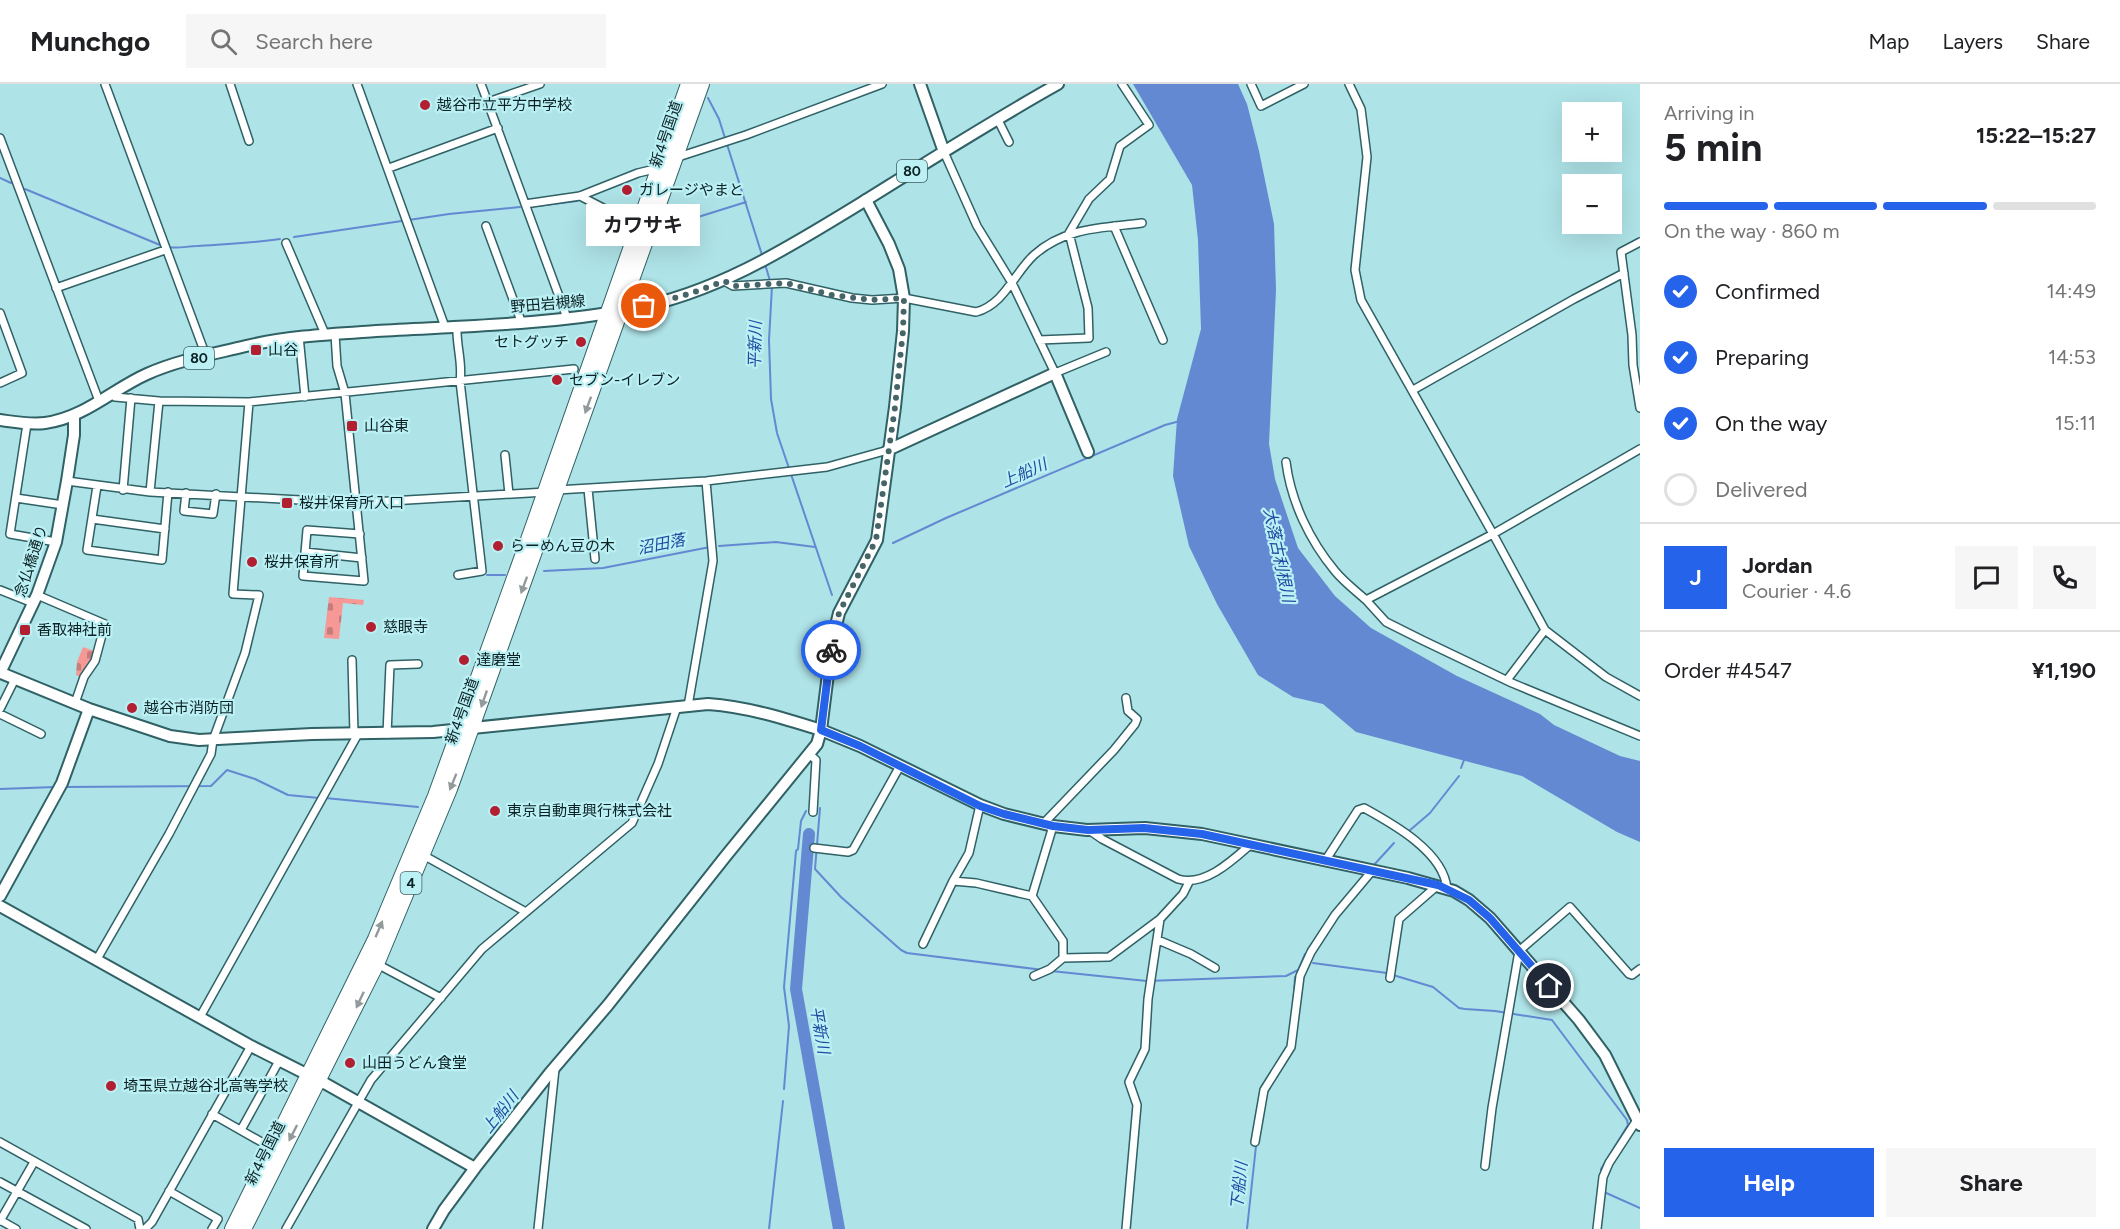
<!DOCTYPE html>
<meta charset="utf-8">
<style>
body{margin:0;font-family:Figtree,"Noto Sans JP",sans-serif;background:#f6f6f6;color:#202124;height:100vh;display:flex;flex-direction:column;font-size:22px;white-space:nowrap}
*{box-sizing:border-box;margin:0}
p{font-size:20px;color:#757577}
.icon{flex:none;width:33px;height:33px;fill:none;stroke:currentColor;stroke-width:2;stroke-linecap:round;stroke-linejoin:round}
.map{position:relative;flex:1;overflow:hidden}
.details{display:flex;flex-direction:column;background:#fff;width:480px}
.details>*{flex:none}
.fabs{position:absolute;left:1562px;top:18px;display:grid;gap:12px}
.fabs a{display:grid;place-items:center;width:60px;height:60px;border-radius:0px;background:#fff;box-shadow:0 6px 24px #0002;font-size:30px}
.pin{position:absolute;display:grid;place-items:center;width:51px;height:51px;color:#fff;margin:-26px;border:3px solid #fff;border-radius:50%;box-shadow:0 2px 6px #0007}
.courier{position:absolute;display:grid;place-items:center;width:60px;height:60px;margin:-30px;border:4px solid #2563eb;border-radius:50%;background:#fff;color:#222;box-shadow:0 2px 8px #0007}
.bubble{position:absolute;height:42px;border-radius:0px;background:#fff;box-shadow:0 6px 24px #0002;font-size:20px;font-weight:700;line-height:42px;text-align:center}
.overview em{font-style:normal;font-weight:700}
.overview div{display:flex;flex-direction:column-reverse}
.overview{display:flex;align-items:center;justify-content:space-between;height:102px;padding:0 24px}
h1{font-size:39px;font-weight:700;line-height:45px}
.bar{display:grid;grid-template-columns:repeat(4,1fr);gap:9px 6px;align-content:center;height:72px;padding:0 24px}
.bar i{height:8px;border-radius:4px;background:#e0e0e0}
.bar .active{background:#2563eb}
.bar p{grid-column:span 4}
.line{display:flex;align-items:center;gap:15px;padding:0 24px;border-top:2px solid #e0e0e0}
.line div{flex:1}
.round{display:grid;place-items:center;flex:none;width:63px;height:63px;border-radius:0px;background:#f6f6f6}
ol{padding:0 24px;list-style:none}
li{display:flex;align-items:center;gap:18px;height:66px}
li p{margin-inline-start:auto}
li .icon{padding:6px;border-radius:50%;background:#2563eb;color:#fff;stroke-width:4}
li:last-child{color:#757577}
li i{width:33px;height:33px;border:3px solid #e0e0e0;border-radius:50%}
.button{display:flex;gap:12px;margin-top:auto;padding:12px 24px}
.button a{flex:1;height:69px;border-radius:0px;background:#2563eb;color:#fff;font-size:24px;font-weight:700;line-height:69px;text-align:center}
.button a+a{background:#f6f6f6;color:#202124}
header{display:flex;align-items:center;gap:36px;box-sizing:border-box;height:84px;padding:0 30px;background:#fff;border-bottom:2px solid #e0e0e0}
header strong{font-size:28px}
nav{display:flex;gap:33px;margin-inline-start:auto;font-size:21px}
.search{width:420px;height:54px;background:#f6f6f6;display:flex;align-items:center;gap:15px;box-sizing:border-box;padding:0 21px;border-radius:0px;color:#757577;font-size:22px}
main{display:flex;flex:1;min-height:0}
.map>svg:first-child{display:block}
</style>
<header>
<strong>Munchgo</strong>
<div class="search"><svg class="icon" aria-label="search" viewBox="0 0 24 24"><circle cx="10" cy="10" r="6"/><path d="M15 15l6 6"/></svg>Search here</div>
<nav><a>Map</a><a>Layers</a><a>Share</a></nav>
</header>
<main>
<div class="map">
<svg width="1640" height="1145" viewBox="0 0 1640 1145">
<defs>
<pattern id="cemetery-stones" width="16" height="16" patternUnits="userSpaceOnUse" patternTransform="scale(1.5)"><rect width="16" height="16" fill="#f59896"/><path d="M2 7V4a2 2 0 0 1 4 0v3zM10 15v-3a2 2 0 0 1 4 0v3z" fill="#c57c7a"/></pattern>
</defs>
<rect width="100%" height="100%" fill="#aee3e7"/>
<path fill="url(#cemetery-stones)" d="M329 513 364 516 363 521 343 519 339 555 324 554Z
M83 563 97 568 83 594 76 591 77 578Z"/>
<path fill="#6289d1" d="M1133 0H1238L1247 20 1259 67 1274 140 1276 206 1269 360 1275 395 1298 464 1335 512 1371 544 1457 592 1540 630 1554 641 1620 672 1640 677V758L1617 748 1522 692 1356 648 1323 620 1293 613 1258 591 1217 520 1189 462 1173 392 1177 335 1201 245 1198 156 1192 101Z"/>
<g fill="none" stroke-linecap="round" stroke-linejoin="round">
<path stroke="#6289d1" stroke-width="2" d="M708 14 719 35 762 171
M0 94 11 99
M25 105 160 161
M537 122 577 117 582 114
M662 148 679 139 746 118
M294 153 449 130 520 123
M169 163C179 165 187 162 197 162 225 160 252 159 280 155
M765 180 770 197
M772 202 769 256 771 315 777 349 832 511
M893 459 946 434 1165 341 1180 337
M719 462 776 458 815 463
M544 487 603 484 710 463
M487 491H505
M1461 684 1464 676
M64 703 211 702 227 686 255 695 288 711 319 714
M0 705 55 703
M325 714 418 723
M820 724 815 785 841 813 901 866 907 869 1043 886
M1409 747 1430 729 1459 692
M1373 782 1394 759
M1308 865 1317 852
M1313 879 1387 889
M1051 887 1147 897 1286 892 1298 886
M1297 889 1305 870
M1393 891 1433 903 1459 924 1465 925 1495 927 1552 936 1627 1036 1628 1041 1601 1085V1091
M1293 923 1295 893
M784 1005 789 942 784 903 796 767 798 765 801 737 806 727
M1255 1036 1260 1010
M1604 1108 1640 1124
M769 1145 783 1017
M1247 1145 1256 1062"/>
<path stroke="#6289d1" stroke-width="12" d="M809 750 796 905 839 1145"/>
<defs>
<path id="street" d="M105 0 206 272
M230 0 249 57
M357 0 445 243
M481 0 567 234
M1251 0 1261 22 1304 0
M1349 0 1361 25 1367 73 1355 186 1361 216 1493 450 1545 546 1606 593 1640 612
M488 18 540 0
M997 34 1009 58
M0 54 99 317
M944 68 977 142 1012 199 1055 289 1106 268
M675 74 746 51 882 0
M389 84 498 44
M580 112 638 142
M525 120 580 112 638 89 659 84
M486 142 521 237
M1114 142 1163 256
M1640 158 1621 168 1632 251 1633 281 1640 324
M286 159 325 250
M724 197 733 202 786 199 852 214 872 216 904 214 976 228C1004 221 1015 188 1034 171 1065 143 1103 144 1142 139
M56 204 165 166
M0 229 22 289 0 299
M457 242C456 262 463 279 460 297L482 487 458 491
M335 250 337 282 345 309 364 497 303 492 307 446 360 450
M299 252 305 313
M1039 256 1089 254 1088 224 1069 149 1089 115 1110 95 1120 62 1149 41 1122 0
M1413 306 1574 215 1624 189
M111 310 115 313 159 317 249 318 574 285
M27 340 10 450 56 458
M505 371 509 410
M1286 378C1291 418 1310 457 1335 487 1344 498 1356 507 1366 516L1493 450 1640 365
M67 397 150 408 356 419 546 408
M97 402 87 466 162 476 168 408
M588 405 595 475
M123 406 131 314
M557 406 706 397 827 383 888 366
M150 408 159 317
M186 409 184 427 213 430 216 410
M16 414 63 421
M92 435 165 445
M305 468 362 474
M0 506 33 519
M37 511 105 540 95 577 84 593 75 619
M1366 516 1386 538 1422 556 1512 599 1640 652
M352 576 354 650
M1507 596 1545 546
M688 622 713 477 706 397
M0 625 15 595
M0 630 41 650
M387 650 390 581 418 580
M809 670 816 676 813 728
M1043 740 1114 666 1135 640 1137 635 1128 627 1126 614
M1089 746 1102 755 1178 795C1204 803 1232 777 1250 761
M814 764 848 768 853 766 900 682
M423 771 526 828
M1325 777 1358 726 1364 724C1393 740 1444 768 1447 805
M953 797 976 799 1032 812 1063 857V874L1050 885 1034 892
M1032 812 1053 742
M1158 856 1191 870 1215 884
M923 860 953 797 969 769 980 721
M1063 874 1109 873 1160 835
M97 875 169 750 211 670 213 656 245 569 259 511 233 510 249 318
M377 880 441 914
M1390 894 1399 835 1438 801
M200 933 358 650
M212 1030 272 1064
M241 1046 279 977
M0 1058 138 1135 140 1145
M1255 1058 1264 1006 1291 963 1300 892 1311 868 1335 831 1372 787
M1485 1082 1492 1024 1519 867 1570 823 1629 890 1632 891 1640 885
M0 1098 86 1145
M169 1107 218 1135 212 1145
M0 1136 16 1145
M0 1137 34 1078
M145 1145 152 1138 251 962
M286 1145 371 996 482 865 632 739 658 680 677 623
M538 1145 555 985
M1126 1145 1137 1021 1129 998 1145 965 1148 915 1160 835 1183 810 1189 798
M1597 1145 1603 1093 1609 1079 1637 1036"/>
<path id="secondary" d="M920 0 944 68
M866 116 889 160 899 185 904 214 903 247 895 323 877 456 839 529 832 558 821 646 860 662 980 721 1004 730 1053 742 1087 746 1145 744 1202 750 1408 794 1454 807 1469 816 1490 834 1579 936 1605 971 1640 1041
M888 366 1055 289 1088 368
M0 589 37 511 56 458 67 397 74 351V332
M1 589 89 625 170 652 199 656 312 650 433 648 708 620C748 623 783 634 821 646L817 660 725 773 608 921 549 990 475 1084 444 1126 433 1145
M0 812 62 699 89 625
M0 822 251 962 326 1000 475 1084"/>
<path id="primary" d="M0 336C15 338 30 341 45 339 84 334 113 305 147 290 178 276 213 270 246 262 289 252 332 250 376 247 461 242 548 241 632 225 716 209 786 165 858 121 924 80 990 38 1058 0"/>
<path id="highway" d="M232 1145 375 855 435 712 530 450 688 0
M244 1145 377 880 450 705 702 0"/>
</defs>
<use href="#street" stroke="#2f6165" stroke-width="10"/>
<use href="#secondary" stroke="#2f6165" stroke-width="14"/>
<use href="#primary" stroke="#2f6165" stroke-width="14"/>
<use href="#highway" stroke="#2f6165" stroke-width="16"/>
<use href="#street" stroke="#fff" stroke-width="7"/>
<use href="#secondary" stroke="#fff" stroke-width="10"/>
<use href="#primary" stroke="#fff" stroke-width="10"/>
<use href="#highway" stroke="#fff" stroke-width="14"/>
</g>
<defs><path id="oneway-solid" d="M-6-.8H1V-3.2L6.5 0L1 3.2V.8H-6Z" transform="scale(1.5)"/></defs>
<g fill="#929b9c">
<use href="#oneway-solid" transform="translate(588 321) rotate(110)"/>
<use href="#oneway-solid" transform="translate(524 501) rotate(110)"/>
<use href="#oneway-solid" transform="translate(484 615) rotate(109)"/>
<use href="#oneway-solid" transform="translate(453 698) rotate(112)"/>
<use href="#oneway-solid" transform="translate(379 845) rotate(-67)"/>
<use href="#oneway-solid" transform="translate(360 916) rotate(115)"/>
<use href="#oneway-solid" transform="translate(293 1049) rotate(117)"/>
</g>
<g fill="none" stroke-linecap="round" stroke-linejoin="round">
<path stroke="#456568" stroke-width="6" stroke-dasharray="0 10.8" d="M644 222 689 210 724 197 734 202 786 199 832 211 872 216 904 214 903 247 895 323 876 456 839 529 831 566"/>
<path stroke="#2563eb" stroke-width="8" d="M831 566 821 646 860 662 980 722 1004 730 1053 742 1088 746 1144 744 1202 750 1438 801 1469 816 1490 834 1549 902"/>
</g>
<g fill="#b11f30" stroke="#bbf0f4" stroke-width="2">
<circle cx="425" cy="21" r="6"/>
<circle cx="627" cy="106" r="6"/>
<circle cx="581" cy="258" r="6"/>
<rect x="250" y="260" width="12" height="12" rx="3"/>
<circle cx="557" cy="296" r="6"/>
<rect x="346" y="336" width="12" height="12" rx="3"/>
<rect x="281" y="413" width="12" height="12" rx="3"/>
<circle cx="498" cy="462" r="6"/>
<circle cx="252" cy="478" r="6"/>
<circle cx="371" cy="543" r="6"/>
<rect x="19" y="540" width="12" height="12" rx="3"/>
<circle cx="464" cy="576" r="6"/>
<circle cx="132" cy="624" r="6"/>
<circle cx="495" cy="727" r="6"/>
<circle cx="350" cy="979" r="6"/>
<circle cx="111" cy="1002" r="6"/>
</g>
<g text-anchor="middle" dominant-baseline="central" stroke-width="4.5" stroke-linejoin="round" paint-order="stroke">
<g fill="#bbf0f4" stroke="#405f62" stroke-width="1.5">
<rect x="897" y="76" width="30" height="22" rx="4.5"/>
<rect x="184" y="263" width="30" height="22" rx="4.5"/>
<rect x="400.5" y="788" width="21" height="22" rx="4.5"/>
</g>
<g font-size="14" font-weight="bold" fill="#0c2123">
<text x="912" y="87">80</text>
<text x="199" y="274">80</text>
<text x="411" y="799">4</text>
</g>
<g font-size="15" fill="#0c2123" stroke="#bbf0f4" text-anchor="start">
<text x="437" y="21">越谷市立平方中学校</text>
<text x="639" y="106">ガレージやまと</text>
<text x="569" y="258" text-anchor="end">セトグッチ</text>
<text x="268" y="266">山谷</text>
<text x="569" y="296">セブン-イレブン</text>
<text x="364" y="342">山谷東</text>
<text x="299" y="419">桜井保育所入口</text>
<text x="510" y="462">らーめん豆の木</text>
<text x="264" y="478">桜井保育所</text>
<text x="383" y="543">慈眼寺</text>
<text x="37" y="546">香取神社前</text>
<text x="476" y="576">達磨堂</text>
<text x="144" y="624">越谷市消防団</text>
<text x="507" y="727">東京自動車興行株式会社</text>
<text x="362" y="979">山田うどん食堂</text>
<text x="123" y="1002">埼玉県立越谷北高等学校</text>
</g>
<g font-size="15" fill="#0c2123" stroke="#bbf0f4">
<text transform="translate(666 50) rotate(-71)">新4号国道</text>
<text transform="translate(548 220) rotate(-5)">野田岩槻線</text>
<text transform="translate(31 477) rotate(-72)">念仏橋通り</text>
<text transform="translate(462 627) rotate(-70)">新4号国道</text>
<text transform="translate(265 1069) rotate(-63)">新4号国道</text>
</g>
<g font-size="16" font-style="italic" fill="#1e4ba1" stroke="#bbf0f4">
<text transform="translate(755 261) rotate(-89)">平新川</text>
<text transform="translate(1024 389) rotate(-24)">上船川</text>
<text transform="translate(661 460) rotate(-11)">沼田落</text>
<text transform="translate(1279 471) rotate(78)">大落古利根川</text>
<text transform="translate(820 946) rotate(80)">平新川</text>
<text transform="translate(500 1028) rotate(-52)">上船川</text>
<text transform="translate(1239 1102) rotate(-84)">下船川</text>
</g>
</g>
</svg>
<div class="fabs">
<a>+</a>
<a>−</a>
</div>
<div class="pin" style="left:644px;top:222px;background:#ea580c"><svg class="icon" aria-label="bag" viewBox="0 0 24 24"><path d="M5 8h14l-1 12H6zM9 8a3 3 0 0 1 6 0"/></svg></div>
<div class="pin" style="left:1549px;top:902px;background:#1f2937"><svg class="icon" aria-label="home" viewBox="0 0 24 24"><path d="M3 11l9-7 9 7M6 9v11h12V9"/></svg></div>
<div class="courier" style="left:831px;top:566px"><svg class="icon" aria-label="bike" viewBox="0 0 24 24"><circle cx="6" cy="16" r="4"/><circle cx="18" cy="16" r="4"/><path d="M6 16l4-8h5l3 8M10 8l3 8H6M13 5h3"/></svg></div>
<div class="bubble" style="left:586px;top:120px;width:114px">カワサキ</div>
</div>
<section class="details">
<div class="overview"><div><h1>5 min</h1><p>Arriving in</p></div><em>15:22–15:27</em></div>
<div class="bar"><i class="active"></i><i class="active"></i><i class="active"></i><i></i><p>On the way · 860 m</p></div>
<ol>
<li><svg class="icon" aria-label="check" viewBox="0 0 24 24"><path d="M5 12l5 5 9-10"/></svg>Confirmed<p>14:49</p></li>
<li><svg class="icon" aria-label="check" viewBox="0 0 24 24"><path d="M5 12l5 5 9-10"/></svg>Preparing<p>14:53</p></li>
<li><svg class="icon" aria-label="check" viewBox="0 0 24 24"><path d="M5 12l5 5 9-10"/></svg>On the way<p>15:11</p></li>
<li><i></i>Delivered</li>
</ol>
<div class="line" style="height:108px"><b class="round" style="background:#2563eb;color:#fff">J</b><div><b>Jordan</b><p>Courier · 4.6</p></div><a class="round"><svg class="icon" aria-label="chat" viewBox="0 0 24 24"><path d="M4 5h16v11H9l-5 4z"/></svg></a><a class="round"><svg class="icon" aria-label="phone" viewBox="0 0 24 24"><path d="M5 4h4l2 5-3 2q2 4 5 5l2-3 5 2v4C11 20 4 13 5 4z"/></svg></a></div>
<div class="line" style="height:78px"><div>Order #4547</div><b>¥1,190</b></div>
<div class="button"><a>Help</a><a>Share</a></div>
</section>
</main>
